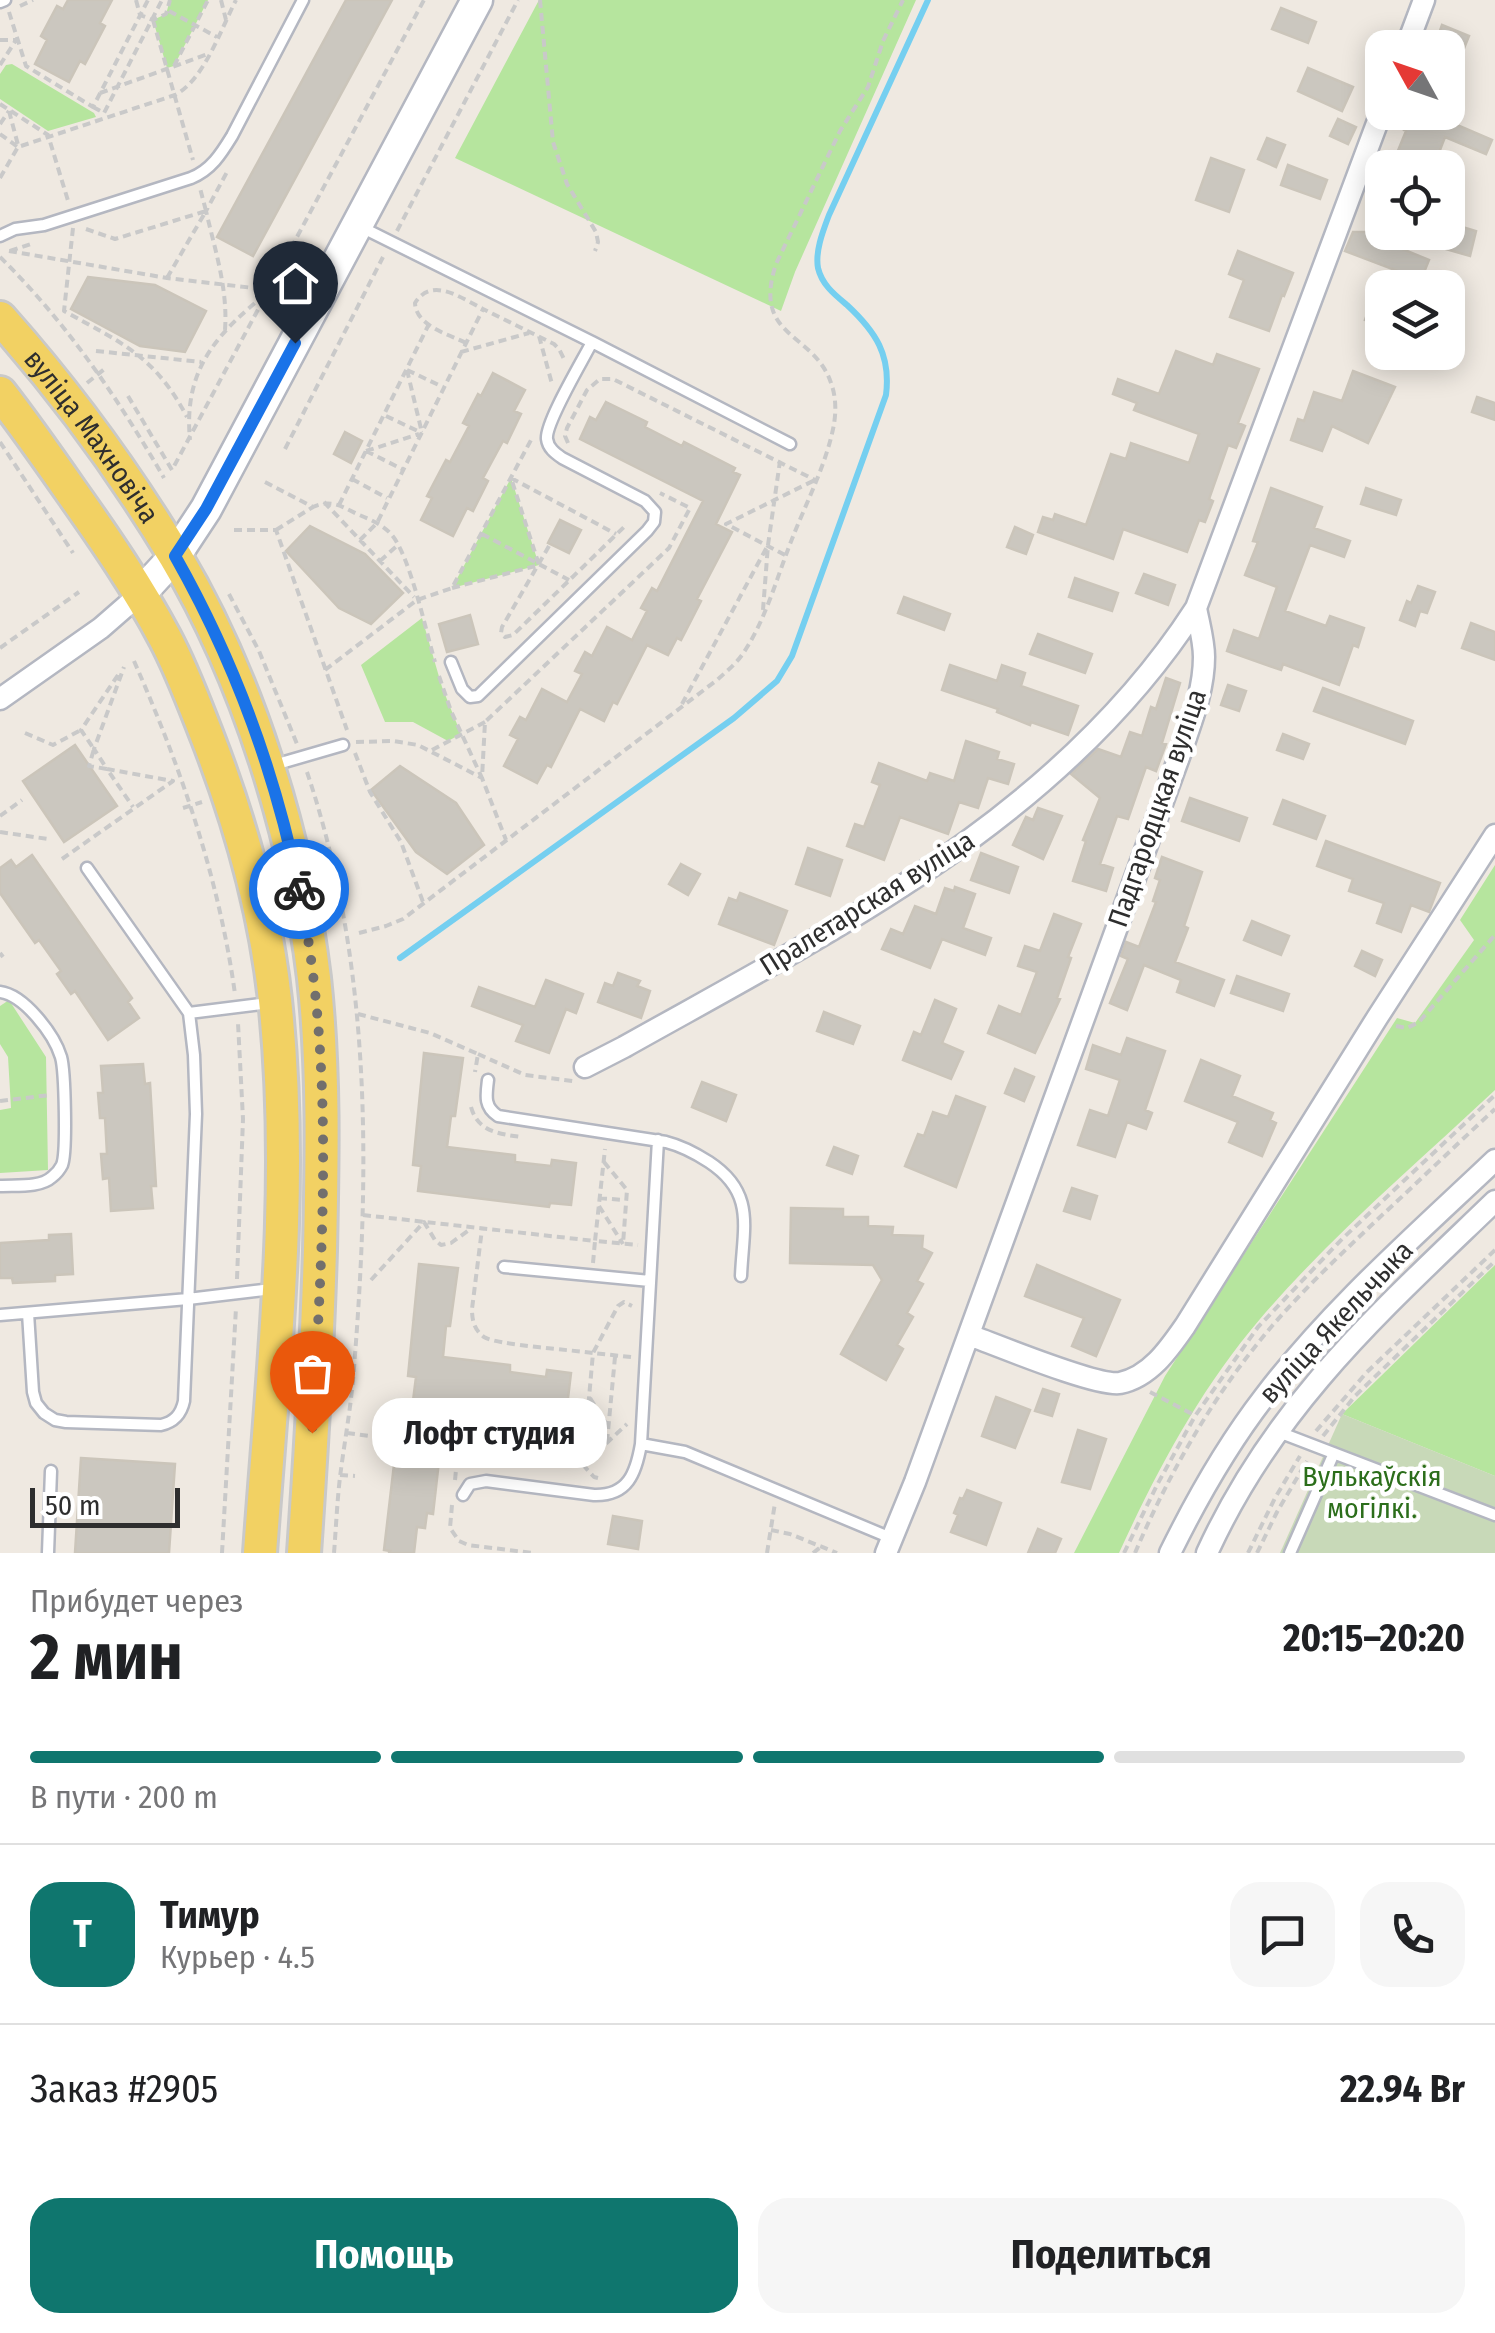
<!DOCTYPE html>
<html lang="ru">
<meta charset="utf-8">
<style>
body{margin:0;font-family:"Fira Sans Condensed",sans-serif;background:#f6f6f6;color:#202124;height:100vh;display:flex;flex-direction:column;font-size:38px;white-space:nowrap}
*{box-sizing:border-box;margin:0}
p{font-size:32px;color:#757577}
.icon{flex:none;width:55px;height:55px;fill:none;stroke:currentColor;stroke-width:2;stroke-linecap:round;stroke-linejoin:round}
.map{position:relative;height:1553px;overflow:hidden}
.drawer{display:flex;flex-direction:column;background:#fff;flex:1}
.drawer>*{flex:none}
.needle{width:65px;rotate:310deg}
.tools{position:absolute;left:1365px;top:30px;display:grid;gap:20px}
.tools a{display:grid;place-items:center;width:100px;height:100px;border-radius:20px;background:#fff;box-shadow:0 5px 25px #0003;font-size:50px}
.scale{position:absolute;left:30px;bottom:25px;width:150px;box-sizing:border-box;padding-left:10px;border:5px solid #2e2e2e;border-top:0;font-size:28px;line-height:35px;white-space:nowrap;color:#2e2e2e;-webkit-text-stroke:8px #fff;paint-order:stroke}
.pin{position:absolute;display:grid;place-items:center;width:85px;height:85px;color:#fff;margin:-102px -42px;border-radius:50% 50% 50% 0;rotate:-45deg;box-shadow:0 0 10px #0007}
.pin .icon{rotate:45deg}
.courier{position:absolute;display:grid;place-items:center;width:100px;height:100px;margin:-50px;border:8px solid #1a73e8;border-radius:50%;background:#fff;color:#222;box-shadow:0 2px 12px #0007}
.bubble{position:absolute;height:70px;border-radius:30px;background:#fff;box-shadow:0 5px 25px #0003;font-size:32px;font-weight:700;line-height:70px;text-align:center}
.head em{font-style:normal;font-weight:700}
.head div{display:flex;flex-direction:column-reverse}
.head{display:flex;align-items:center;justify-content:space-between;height:170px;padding:0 30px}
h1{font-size:65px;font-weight:700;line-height:75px}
.bar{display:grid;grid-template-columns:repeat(4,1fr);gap:15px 10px;align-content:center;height:120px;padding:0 30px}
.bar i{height:12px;border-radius:8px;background:#e0e0e0}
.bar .selected{background:#0f766e}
.bar p{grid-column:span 4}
.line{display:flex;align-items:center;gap:25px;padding:0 30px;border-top:2px solid #e0e0e0}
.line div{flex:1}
.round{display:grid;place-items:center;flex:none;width:105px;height:105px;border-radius:30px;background:#f6f6f6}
.action{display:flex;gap:20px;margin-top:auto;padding:20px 30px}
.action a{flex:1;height:115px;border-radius:30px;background:#0f766e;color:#fff;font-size:40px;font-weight:700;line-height:115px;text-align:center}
.action a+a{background:#f6f6f6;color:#202124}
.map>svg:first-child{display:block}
</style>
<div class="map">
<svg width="1495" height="1553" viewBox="0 0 1495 1553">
<rect width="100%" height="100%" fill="#efe9e1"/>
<path fill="#b6e59e" d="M170 0H208L174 66 167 68 153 20 166 14Z
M539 0H916L795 272 781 311 455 158Z
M12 64 94 113 96 117 48 131 0 99V74L6 65Z
M511 478 539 565 452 588Z
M422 618 442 687 461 734 448 741 413 722H385L361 665Z
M1495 865V1090C1416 1164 1331 1236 1260 1319 1201 1388 1157 1470 1119 1553H1074L1165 1376 1397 1018 1415 1023 1474 940 1460 920Z
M9 1000 46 1057 48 1170 0 1173V1110L11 1108 8 1057 0 1044V1006Z
M1495 1265V1476L1342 1414Z"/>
<path fill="#c8d9b8" d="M1342 1414 1495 1476V1553H1280Z"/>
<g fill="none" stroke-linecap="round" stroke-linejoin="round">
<path stroke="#75cff0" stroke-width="6" d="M400 958 734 718 777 681 792 656 886 395C891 355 876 332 847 305 835 295 822 285 818 268 815 251 823 231 829 215L928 0"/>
</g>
<path fill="#cbc7bf" stroke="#cbc5ba" stroke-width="2.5" d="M68 0H112L100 23 105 26 85 64 80 61 69 82 35 64 47 40 41 36 57 6 63 9Z
M346 0H392L253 256 217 237Z
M1281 8 1316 22 1308 43 1272 29Z
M1442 25 1469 36 1448 88V48H1434Z
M1308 68 1353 87 1342 111 1298 91Z
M1410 112H1454L1450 122 1492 140 1486 154 1445 137 1433 168H1391L1406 131 1404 130Z
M1338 119 1356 127 1348 144 1330 136Z
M1267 138 1285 145 1276 167 1258 159Z
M1211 158 1244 170 1229 212 1196 200Z
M1288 165 1327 180 1320 199 1281 185Z
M1449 223 1476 231 1470 256 1442 248Z
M1353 232H1400L1395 246 1429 260 1421 280 1345 251Z
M1238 251 1293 273 1284 296 1282 295 1269 331 1230 317 1244 280 1229 274Z
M1381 276 1382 277V326L1365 320Z
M88 277 155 285 206 311 185 352 140 346 71 309Z
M1176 351 1213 365 1217 354 1259 369 1238 423 1245 426 1236 448 1228 445 1209 499 1213 501 1205 522 1199 520 1187 552 1123 529 1113 559 1038 532 1043 517 1053 520 1055 514 1086 525 1111 454 1126 459 1131 443 1189 463 1199 434 1134 410 1137 403 1113 394 1118 379 1159 394Z
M1353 371 1395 387 1368 443 1332 426 1322 451 1291 440 1298 419 1304 421 1314 392 1342 401Z
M493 373 525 390 514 411 521 414 507 443 503 441 483 478 488 481 473 511 467 508 453 536 421 520 432 498 427 496 446 460 450 462 469 426 463 423 478 394 481 396Z
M1477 397 1495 403V420L1472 412Z
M606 402 647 422 645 427 682 446 684 442 735 468 733 472 740 475 716 524 732 532 697 599 701 601 681 640 677 638 668 655 647 645 617 704 613 702 604 721 580 709 551 767 547 765 537 783 504 766 518 739 510 735 520 717 526 720 542 689 567 702 582 674 575 671 585 652 592 656 607 627 632 640 647 611 641 608 652 588 657 591 703 501 580 439 590 417 596 420Z
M345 432 362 441 351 463 334 454Z
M1271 488 1322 507 1314 528 1350 541 1344 557 1310 545 1285 611 1326 626 1330 616 1364 628 1358 647 1353 645 1339 685 1283 664 1281 670 1227 651 1234 630 1259 639 1277 587 1245 575 1258 542 1253 541Z
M1366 488 1401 500 1396 515 1361 504Z
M560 520 581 530 569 553 548 543Z
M310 526 365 554 403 593 371 624 339 608 286 551Z
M1015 527 1033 535 1026 554 1007 547Z
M1144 574 1175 585 1168 605 1136 593Z
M1075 578 1118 593 1112 611 1069 597Z
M1418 586 1435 592 1427 613 1420 611 1415 626 1400 620 1407 601 1411 603Z
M904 597 950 614 944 630 898 613Z
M470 615 478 644 447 652 439 624Z
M1471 623 1495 632V660L1462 648Z
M1038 634 1092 654 1085 673 1030 654Z
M950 665 997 681 1002 665 1025 673 1021 686 1078 706 1068 735 1031 722 1030 725 997 712 998 709 942 690Z
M1166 678 1180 683 1162 743 1166 744 1156 771 1146 767 1128 819 1117 816 1100 864 1113 868 1106 891 1073 881 1086 841 1083 840 1100 798 1071 774 1098 749 1121 757 1130 732 1142 736 1151 707 1156 709Z
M1228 685 1246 691 1239 711 1221 705Z
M1323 688 1413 721 1405 744 1314 711Z
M1283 734 1309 744 1303 759 1277 750Z
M966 741 999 752 997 759 1014 764 1008 784 988 778 978 808 959 802 948 834 900 817 884 860 847 846 855 824 864 827 880 785 872 782 879 763 927 781 930 773 954 781Z
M75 745 117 806 64 842 23 781Z
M400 766 456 803 484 845 447 874 416 852 371 790Z
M1190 798 1247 818 1239 841 1182 821Z
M1283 800 1325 816 1316 839 1274 824Z
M1038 808 1062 816 1043 859 1013 845 1026 817 1033 820Z
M1326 841 1440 883 1429 912 1411 905 1401 932 1377 923 1384 903 1349 891 1353 879 1317 866Z
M808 848 842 860 830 896 796 884Z
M981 853 1018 867 1009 893 971 880Z
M32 855 132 998 128 1002 139 1018 108 1040 75 991 71 994 57 974 61 971 39 940 35 943 0 893V868L11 860 16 867Z
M1162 857 1202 872 1184 926 1188 928 1175 962 1224 980 1214 1006 1177 992 1181 980 1144 965 1127 1010 1110 1003 1128 959 1121 956 1126 942 1139 947 1156 902 1153 901 1160 880 1155 878Z
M681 864 700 874 688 895 669 884Z
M955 887 975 894 963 928 991 938 985 955 942 939 930 968 882 949 891 929 903 934 915 906 936 914 945 888 954 891Z
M740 893 787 911 774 945 719 924 729 898 737 901Z
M1054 914 1081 924 1068 957 1071 958 1057 998 1060 999 1035 1053 988 1033 999 1006 1021 1015 1037 972 1018 966 1025 946 1040 951Z
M1252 921 1289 936 1281 955 1244 940Z
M1362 951 1382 960 1375 976 1355 966Z
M618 973 640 981 637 986 650 991 641 1018 598 1002 605 983 613 986Z
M1237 976 1289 994 1283 1011 1231 993Z
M546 980 583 994 576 1013 566 1009 549 1053 516 1041 523 1025 472 1006 479 987 535 1007Z
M935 1000 956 1009 942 1043 963 1052 951 1079 903 1060 914 1032 921 1035Z
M824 1012 860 1026 853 1044 817 1031Z
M1127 1038 1165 1051 1145 1110 1152 1113 1146 1129 1127 1122 1115 1157 1078 1145 1090 1110 1108 1116 1120 1080 1086 1069 1093 1045 1121 1055Z
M424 1053 463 1058 455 1116H451L447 1147 515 1155V1162L551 1166 552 1160 576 1163 571 1205 550 1203 549 1207 418 1191 421 1166 413 1165Z
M1201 1060 1240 1076 1232 1096 1273 1113 1270 1120 1276 1123 1262 1156 1229 1142 1238 1122 1185 1101Z
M143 1064 145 1084 150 1083 156 1186H151L153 1208 111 1211 109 1178 103 1179 101 1154H107L105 1118H100L98 1093H103L101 1066Z
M1015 1069 1034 1077 1024 1101 1005 1093Z
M702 1082 736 1095 726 1121 692 1107Z
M956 1096 985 1107 956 1187 905 1166 918 1134 924 1136 933 1112 948 1117Z
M834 1147 858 1156 852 1174 827 1165Z
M1072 1188 1097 1196 1090 1219 1064 1211Z
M791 1208 843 1209V1217H868V1226L893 1227 892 1235 923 1236 922 1248 932 1253 917 1281 923 1284 907 1313 913 1317 897 1345 903 1349 886 1380 841 1354 882 1280 873 1265 790 1263Z
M71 1234 73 1274 55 1275V1281L13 1283 12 1278H0V1243L49 1240V1235Z
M419 1264 458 1268 450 1326H446L443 1357 510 1365V1372L546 1377 547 1370 571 1373 566 1415 545 1413 544 1417 413 1401 416 1377 408 1376Z
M1037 1265 1120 1300 1096 1356 1072 1346 1084 1318 1025 1296Z
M1043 1389 1059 1394 1052 1416 1035 1411Z
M996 1397 1030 1410 1015 1448 982 1436Z
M1078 1430 1106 1439 1090 1489 1062 1482Z
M395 1456 439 1461 433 1514 427 1513 425 1528 417 1527 414 1553H389L390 1551 384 1550Z
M81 1458 175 1464 169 1553H75Z
M967 1490 1001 1503 986 1545 951 1532 958 1515 954 1513 960 1498 963 1499Z
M613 1516 642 1521 638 1549 608 1544Z
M1038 1529 1061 1539 1055 1553H1028Z"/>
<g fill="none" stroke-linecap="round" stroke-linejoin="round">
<defs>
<path id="lane" d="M0 2 5 0
M359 226 592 342C583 360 545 423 547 439 548 448 555 453 562 458L645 501 655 512 654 522 647 531 478 696 470 697 462 689 451 662
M0 236 15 229 44 225 191 178C211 170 221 154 232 136L303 0
M592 342 790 444
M274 765 343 745
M0 992C24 995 54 1034 61 1057 65 1071 67 1153 62 1165 60 1169 56 1174 52 1177 40 1188 16 1185 0 1186
M189 1013 269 1003
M488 1080C486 1096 484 1107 498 1116L666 1142C682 1146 695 1153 709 1162 756 1193 743 1227 741 1276
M504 1267 650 1281
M28 1313 33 1392 36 1403 44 1413 55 1420 66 1422 161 1425C174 1422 181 1415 184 1401L196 1114 194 1055 189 1013 87 868
M0 1315 188 1299 272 1289
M1276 1431 1495 1515
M641 1444 658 1140
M463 1495 470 1484 486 1481 594 1495C628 1496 636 1473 641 1444L685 1452 891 1538
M48 1553 51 1471
M1290 1553 1334 1453"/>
<path id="street" d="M1406 48 1424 0
M0 699 101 628 140 594
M585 1067 624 1047C834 929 1061 818 1196 608
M969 1335C997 1345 1097 1387 1120 1383 1150 1377 1169 1349 1185 1326L1377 1018 1495 835
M886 1553 915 1482 1183 746C1193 717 1204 688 1204 657 1204 641 1199 624 1196 608L1382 110
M1170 1553C1197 1498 1227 1445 1265 1396 1331 1309 1416 1235 1495 1160
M1207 1553C1275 1404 1380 1312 1495 1201"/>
<path id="secondary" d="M140 594 175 556 206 509 477 0"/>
<g id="primary">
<path id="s1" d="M0 318C64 390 125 473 175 556 248 678 297 836 314 978 324 1069 322 1159 320 1250 317 1351 311 1452 304 1553"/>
<path d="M0 393C25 425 48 458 71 491 105 539 138 587 165 638 182 670 194 703 207 736 240 821 265 908 275 1000 295 1183 273 1370 260 1553"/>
</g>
</defs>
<use href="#lane" stroke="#b4b7c1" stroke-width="15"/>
<use href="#street" stroke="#b4b7c1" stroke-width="25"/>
<use href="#secondary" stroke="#b4b7c1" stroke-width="35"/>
<use href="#primary" stroke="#c9c9c9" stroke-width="38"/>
<path stroke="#c9c9c9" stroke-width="4" stroke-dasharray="8 5" stroke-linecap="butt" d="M136 0 140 15 153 20 166 14 170 0
M221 0 226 20
M540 0 553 142 567 184 596 232 598 242 595 251
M20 6 33 0
M169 11 217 37
M9 12 26 66 93 107 148 0
M153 20 193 160
M0 40H16
M0 65 16 40
M174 66 208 0
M100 93 208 54
M0 104 48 135 69 204
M93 107 104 113 162 0
M9 111 18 145
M0 124 9 111
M0 134 18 147
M0 178 18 147 175 95C204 80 221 29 236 0
M73 228 64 311C122 343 155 356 187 417
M86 229 115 239 206 211
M397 231 518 0
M9 251 167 278 271 290C218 332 183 368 190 440
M10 251 34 243
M0 257C66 322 118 398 164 478
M167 278 206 211 200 188
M225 330C228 289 215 250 206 211L227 172
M539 336 552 384
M466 343C448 334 416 326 415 303 432 276 461 298 483 309
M96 351 201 362
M461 352 529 333
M407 370 422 433
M407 370 443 387
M87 383 107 367
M128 396 172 470 424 0
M386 416 422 433
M0 442 73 553
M568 443 565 436 567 428 587 390 600 379H613L815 480
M285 449 383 257
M366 451 419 434
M366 451 402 469
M511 478 616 534
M352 479 387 498
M265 482 313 507C331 499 341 506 357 514 369 519 382 524 391 534 410 555 426 632 435 662
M324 502 414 597
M339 505 429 324
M234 530H276L347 730
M276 530 313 507
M482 534 569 580
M360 540 377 523 483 309 554 344 559 349 564 359
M549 546 502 627 501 633 505 637 513 635 624 527
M785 555 726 524 815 480
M380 561 399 544
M452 588 539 565 511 478
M229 594 259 651 297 744
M763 610 768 545 780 461
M0 648 79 592
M134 661C181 768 219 878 235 994
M325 670 417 600 452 588 531 440
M118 675 81 730 94 749 89 766 107 769 133 807
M439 676 451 711 482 778 485 722 669 548 690 508 660 493
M682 704 768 545
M25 733 53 745 81 730
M356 742 393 741 418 745 482 778 506 840
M432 750 485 722
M355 753 370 792 401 842 423 902
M307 772C373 969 370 1175 353 1380 350 1413 344 1445 340 1477 337 1503 336 1528 334 1553
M183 808 202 802
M0 816 22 800
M0 832 48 839
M62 859 173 781 107 769 94 749 124 667
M359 933 386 926 403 919 717 680C727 671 737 663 744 652 766 619 777 577 792 539 806 503 827 463 834 424 836 412 836 398 832 386 816 331 751 340 776 264L840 131 868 87 883 41 903 0
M0 953 3 957
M358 1014 430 1033 478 1054 475 1072
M1396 1026 1407 1028 1419 1022 1495 935
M478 1054 525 1075 573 1081
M0 1101 50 1095
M471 1107C478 1132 499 1134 522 1137
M604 1162 627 1190 623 1244
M599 1198 624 1200
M599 1206 623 1244
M363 1215 595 1241 605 1149
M593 1263 595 1241 638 1245
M237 1279 243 1119 238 1023
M371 1280 424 1222 435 1240 441 1245 451 1243 469 1230
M631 1357 593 1353 618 1306 624 1302 632 1306
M1150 1392 1194 1415
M590 1398 609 1428
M1316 1431 1367 1372 1495 1250
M347 1433 583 1465 593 1353C573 1350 496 1345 484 1337 474 1330 472 1320 472 1309L482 1229
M1323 1436 1355 1396 1495 1261
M607 1442 615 1357
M340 1475 355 1476
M598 1478 594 1477 583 1465 627 1424
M455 1480 458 1450
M452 1505 450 1528 459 1541 468 1545 533 1553
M771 1530 790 1534 837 1553
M222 1553 236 1308
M767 1553 775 1503
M813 1553 822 1546
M1124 1553 1157 1485 1195 1416 1258 1327 1342 1239 1495 1095
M1135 1553C1170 1471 1214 1394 1272 1326 1305 1288 1342 1253 1379 1218 1418 1182 1456 1145 1495 1109
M1248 1553 1275 1498 1300 1456
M1257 1553 1277 1512 1307 1461"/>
<use href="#lane" stroke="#fff" stroke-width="10"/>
<use href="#street" stroke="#fff" stroke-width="20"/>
<use href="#secondary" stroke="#fff" stroke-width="30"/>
<use href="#primary" stroke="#f2d163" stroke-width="32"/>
</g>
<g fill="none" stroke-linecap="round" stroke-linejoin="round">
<path stroke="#726f6d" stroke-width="10" stroke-dasharray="0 18" d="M299 889C336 1067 322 1253 312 1433"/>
<path stroke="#1a73e8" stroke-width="12" d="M295 343 206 509 175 556C234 660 275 772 299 889"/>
</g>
<g text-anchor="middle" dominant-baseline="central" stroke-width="9" stroke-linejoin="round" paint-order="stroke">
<g font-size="28" fill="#2e2e2e" stroke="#fff">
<text stroke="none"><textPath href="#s1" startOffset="150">вуліца Махновіча</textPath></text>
<text transform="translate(1157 808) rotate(-71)">Падгародцкая вуліца</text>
<text transform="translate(867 903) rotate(-32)">Пралетарская вуліца</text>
<text transform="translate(1336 1322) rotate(-47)">вуліца Якельчыка</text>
</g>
<g font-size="28" fill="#2c6e1b" stroke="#fff">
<text x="1372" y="1476">Вулькаўскія<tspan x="1372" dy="32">могілкі.</tspan></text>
</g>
</g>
</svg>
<div class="tools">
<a><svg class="needle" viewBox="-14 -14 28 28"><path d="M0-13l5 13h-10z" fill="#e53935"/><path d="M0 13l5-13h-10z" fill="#757577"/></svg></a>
<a><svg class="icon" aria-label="locate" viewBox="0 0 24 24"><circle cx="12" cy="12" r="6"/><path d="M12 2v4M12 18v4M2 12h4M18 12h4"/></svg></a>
<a><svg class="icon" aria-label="layers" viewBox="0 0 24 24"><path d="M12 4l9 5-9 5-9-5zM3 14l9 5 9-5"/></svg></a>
</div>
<div class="scale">50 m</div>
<div class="pin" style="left:312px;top:1433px;background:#ea580c"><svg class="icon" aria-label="bag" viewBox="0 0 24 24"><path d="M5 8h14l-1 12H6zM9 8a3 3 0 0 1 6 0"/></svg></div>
<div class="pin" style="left:295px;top:343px;background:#1f2937"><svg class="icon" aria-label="home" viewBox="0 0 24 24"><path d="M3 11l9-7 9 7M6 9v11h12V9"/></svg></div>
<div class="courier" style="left:299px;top:889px"><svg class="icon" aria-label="bike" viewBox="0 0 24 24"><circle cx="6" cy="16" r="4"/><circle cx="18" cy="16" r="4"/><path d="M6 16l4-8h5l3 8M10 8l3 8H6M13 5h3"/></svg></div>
<div class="bubble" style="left:372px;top:1398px;width:235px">Лофт студия</div>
</div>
<section class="drawer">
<div class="head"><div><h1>2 мин</h1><p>Прибудет через</p></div><em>20:15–20:20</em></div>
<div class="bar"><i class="selected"></i><i class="selected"></i><i class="selected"></i><i></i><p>В пути · 200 m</p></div>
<div class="line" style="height:180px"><b class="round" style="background:#0f766e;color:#fff">Т</b><div><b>Тимур</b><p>Курьер · 4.5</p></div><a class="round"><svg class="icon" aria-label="chat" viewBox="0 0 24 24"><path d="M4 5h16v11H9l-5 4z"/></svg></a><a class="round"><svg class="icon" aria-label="phone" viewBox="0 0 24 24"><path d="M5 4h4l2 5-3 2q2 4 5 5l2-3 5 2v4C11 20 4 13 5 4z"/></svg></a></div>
<div class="line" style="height:130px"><div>Заказ #2905</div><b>22.94 Br</b></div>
<div class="action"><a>Помощь</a><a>Поделиться</a></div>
</section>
